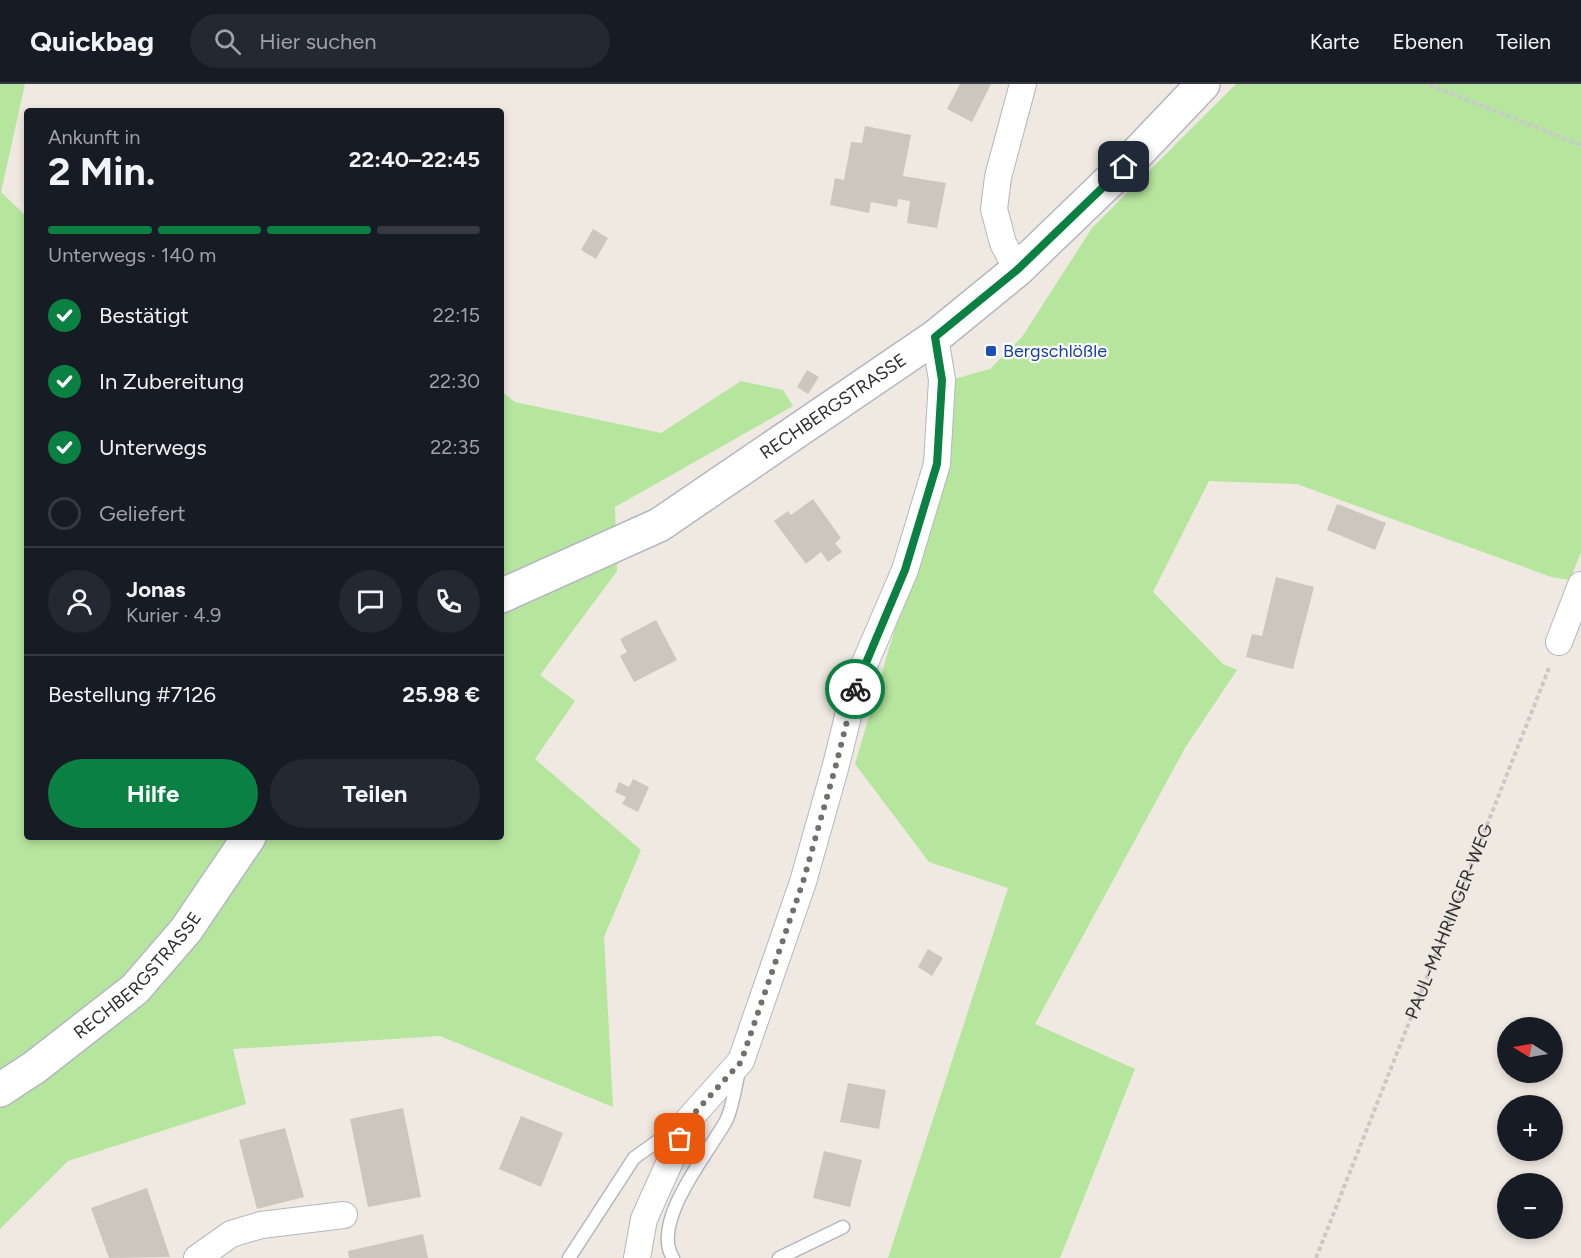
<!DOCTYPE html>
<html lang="de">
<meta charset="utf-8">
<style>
body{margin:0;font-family:Figtree,sans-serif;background:#242831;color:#f1f3f6;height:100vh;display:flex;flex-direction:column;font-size:22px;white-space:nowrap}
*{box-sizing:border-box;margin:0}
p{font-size:20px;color:#9ea1a6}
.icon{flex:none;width:33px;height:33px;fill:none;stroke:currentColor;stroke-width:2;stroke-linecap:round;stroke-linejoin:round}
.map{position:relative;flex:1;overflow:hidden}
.panel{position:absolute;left:24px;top:24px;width:480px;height:732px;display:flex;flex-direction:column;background:#171b24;border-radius:6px;box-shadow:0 3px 9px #0003}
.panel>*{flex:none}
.needle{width:39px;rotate:281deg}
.fabs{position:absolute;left:1497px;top:933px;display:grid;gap:12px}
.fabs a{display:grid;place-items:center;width:66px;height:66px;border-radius:50%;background:#171b24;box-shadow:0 3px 9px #0003;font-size:30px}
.pin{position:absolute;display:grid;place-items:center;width:51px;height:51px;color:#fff;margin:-26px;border-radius:12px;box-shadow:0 3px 9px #0006}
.courier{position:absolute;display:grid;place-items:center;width:60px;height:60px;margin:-30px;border:4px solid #0b8043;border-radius:50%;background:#fff;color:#222;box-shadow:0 2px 8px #0007}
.summary em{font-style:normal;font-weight:700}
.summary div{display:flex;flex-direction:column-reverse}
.summary{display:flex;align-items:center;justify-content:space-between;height:102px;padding:0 24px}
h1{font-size:39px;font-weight:700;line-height:45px}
.bar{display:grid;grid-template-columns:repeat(4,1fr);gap:9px 6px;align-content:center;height:72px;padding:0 24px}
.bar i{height:8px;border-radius:4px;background:#363941}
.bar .active{background:#0b8043}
.bar p{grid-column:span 4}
.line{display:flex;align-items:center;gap:15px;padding:0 24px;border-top:2px solid #363941}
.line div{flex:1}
.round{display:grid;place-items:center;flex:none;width:63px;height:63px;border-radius:32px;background:#242831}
ol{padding:0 24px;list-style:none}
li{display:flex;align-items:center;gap:18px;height:66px}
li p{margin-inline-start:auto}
li .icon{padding:6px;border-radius:50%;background:#0b8043;color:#fff;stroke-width:4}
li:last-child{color:#9ea1a6}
li i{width:33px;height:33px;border:3px solid #363941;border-radius:50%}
.cta{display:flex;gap:12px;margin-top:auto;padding:12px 24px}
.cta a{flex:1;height:69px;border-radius:36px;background:#0b8043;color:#fff;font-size:24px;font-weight:700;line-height:69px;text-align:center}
.cta a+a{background:#242831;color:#f1f3f6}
header{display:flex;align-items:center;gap:36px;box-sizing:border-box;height:84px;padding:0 30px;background:#171b24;border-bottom:2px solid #363941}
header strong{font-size:28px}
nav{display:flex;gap:33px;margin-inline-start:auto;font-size:21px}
.search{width:420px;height:54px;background:#242831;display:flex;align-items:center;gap:15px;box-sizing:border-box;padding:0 21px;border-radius:33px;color:#9ea1a6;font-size:22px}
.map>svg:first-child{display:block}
</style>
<header>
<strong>Quickbag</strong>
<div class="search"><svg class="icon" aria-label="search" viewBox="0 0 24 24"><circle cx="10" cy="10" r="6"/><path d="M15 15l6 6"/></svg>Hier suchen</div>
<nav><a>Karte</a><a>Ebenen</a><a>Teilen</a></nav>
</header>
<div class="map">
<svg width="1581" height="1174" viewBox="0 0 1581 1174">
<rect width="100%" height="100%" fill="#efe9e1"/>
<path fill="#b6e59e" d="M0 0H25L1 108 27 133V753H501V307L515 318 661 349 741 297 783 306 793 322 615 423 617 487 540 591 575 617 535 675 641 766 604 853 613 1023 440 952 233 965 246 1020 68 1077 0 1145Z
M1236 0H1581V468L1570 496 1551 493 1297 400 1209 397 1153 508 1223 580 1237 586 1185 664 1035 940 1135 985 1060 1174H888L1008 804 929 778 855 680 912 487 954 295 990 285 1022 253 1092 144Z"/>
<path fill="#cbc7bf" d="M960 0H991L972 38 947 25Z
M865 42 911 51 903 92 946 99 937 144 907 139 910 117 898 115 897 123 871 118 869 129 830 121 835 94 844 96 851 58 862 59Z
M593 145 608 154 596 175 581 166Z
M807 286 819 293 808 310 797 303Z
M813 415 841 454 835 459 842 468 828 478 821 468 806 480 774 437 788 427 791 431Z
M1337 420 1386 439 1375 466 1327 446Z
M1276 493 1314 503 1293 585 1246 573 1252 550 1262 552Z
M656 536 677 576 634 598 620 572 627 568 620 555Z
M633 695 649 703 638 728 622 720 626 713 615 708 619 698 629 703Z
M928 865 943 874 932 892 918 883Z
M848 999 886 1006 879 1045 840 1038Z
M403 1024 421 1113 368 1123 350 1035Z
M521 1032 563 1049 541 1103 499 1085Z
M285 1044 304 1113 257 1125 239 1056Z
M824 1067 862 1076 850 1123 813 1114Z
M147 1104 170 1173 109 1174 91 1124Z
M423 1150 428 1174H349L348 1167Z"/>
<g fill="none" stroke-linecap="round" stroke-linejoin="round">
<defs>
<path id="lane" d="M569 1174 634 1074 680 1041
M673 1174C650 1138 709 1068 726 1037 733 1023 735 1003 739 987
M779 1174 843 1143"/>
<path id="street" d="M1017 186 1003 159 994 125 998 93 1023 0
M1559 558 1581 501
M197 1174 231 1150 261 1141 344 1131
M637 1174 644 1135 689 1035 741 977 803 798 836 681 856 600 905 486 937 380 942 296 935 253"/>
<g id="secondary">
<path id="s2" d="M501 512 659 441 935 253 1017 186 1124 83 1203 0"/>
<path id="s3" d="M0 1006 35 983 135 905 186 846 249 753"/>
</g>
</defs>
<use href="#lane" stroke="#b4b7c1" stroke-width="15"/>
<use href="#street" stroke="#b4b7c1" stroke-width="28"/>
<use href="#secondary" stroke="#b4b7c1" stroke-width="36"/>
<g stroke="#c9c9c9" stroke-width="4" stroke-dasharray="4.5 3" stroke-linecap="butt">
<path d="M1430 1 1581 61"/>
<path id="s1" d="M1316 1174 1549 584"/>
</g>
<use href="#lane" stroke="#fff" stroke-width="12"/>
<use href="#street" stroke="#fff" stroke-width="26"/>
<use href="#secondary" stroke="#fff" stroke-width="33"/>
</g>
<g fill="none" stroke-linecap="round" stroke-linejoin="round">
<path stroke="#726f6d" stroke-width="6" stroke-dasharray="0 10.8" d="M680 1055 689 1035 741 978 803 798 836 681 855 605"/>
<path stroke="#0b8043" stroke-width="8" d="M855 605 905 486 937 380 942 296 935 253 1017 186 1124 83"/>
</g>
<rect fill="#1a4fb4" stroke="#fff" stroke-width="2" x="985" y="261" width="12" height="12" rx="3"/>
<g text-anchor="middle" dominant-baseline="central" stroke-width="4.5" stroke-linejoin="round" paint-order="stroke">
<g font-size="18" fill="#164399" stroke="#fff" text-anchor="start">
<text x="1003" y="267">Bergschlößle</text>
</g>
<g font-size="18" fill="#2e2e2e" stroke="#fff">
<text stroke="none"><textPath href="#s2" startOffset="384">RECHBERGSTRASSE</textPath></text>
<text stroke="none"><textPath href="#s1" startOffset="362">PAUL-MAHRINGER-WEG</textPath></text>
<text stroke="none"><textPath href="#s3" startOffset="180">RECHBERGSTRASSE</textPath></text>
</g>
</g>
</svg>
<div class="fabs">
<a><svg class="needle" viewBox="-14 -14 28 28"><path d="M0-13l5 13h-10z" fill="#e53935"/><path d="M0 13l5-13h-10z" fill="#9ea1a6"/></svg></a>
<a>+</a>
<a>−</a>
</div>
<div class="pin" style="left:680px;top:1055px;background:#ea580c"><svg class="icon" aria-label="bag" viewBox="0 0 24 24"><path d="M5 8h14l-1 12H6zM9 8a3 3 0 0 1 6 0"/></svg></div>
<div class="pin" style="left:1124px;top:83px;background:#1f2937"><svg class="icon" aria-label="home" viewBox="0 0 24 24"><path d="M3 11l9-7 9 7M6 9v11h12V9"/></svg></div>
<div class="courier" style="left:855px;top:605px"><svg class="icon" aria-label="bike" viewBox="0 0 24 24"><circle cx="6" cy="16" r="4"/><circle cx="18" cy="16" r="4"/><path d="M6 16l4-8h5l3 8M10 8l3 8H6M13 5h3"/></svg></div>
<section class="panel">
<div class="summary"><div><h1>2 Min.</h1><p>Ankunft in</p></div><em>22:40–22:45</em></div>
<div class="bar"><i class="active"></i><i class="active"></i><i class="active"></i><i></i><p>Unterwegs · 140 m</p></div>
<ol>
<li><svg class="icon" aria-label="check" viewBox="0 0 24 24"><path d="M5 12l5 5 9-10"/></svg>Bestätigt<p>22:15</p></li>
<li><svg class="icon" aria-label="check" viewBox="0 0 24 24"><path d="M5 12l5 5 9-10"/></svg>In Zubereitung<p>22:30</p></li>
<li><svg class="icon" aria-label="check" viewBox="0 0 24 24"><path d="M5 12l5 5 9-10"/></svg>Unterwegs<p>22:35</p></li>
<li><i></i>Geliefert</li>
</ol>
<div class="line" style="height:108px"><a class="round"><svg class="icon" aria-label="person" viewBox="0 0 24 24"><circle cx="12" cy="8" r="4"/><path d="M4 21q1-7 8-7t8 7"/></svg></a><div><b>Jonas</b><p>Kurier · 4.9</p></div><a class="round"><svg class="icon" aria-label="chat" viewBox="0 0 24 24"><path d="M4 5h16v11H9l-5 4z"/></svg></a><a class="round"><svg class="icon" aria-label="phone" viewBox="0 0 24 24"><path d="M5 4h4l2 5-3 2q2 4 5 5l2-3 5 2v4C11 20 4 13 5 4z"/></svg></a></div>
<div class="line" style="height:78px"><div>Bestellung #7126</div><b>25.98 €</b></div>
<div class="cta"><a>Hilfe</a><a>Teilen</a></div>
</section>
</div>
